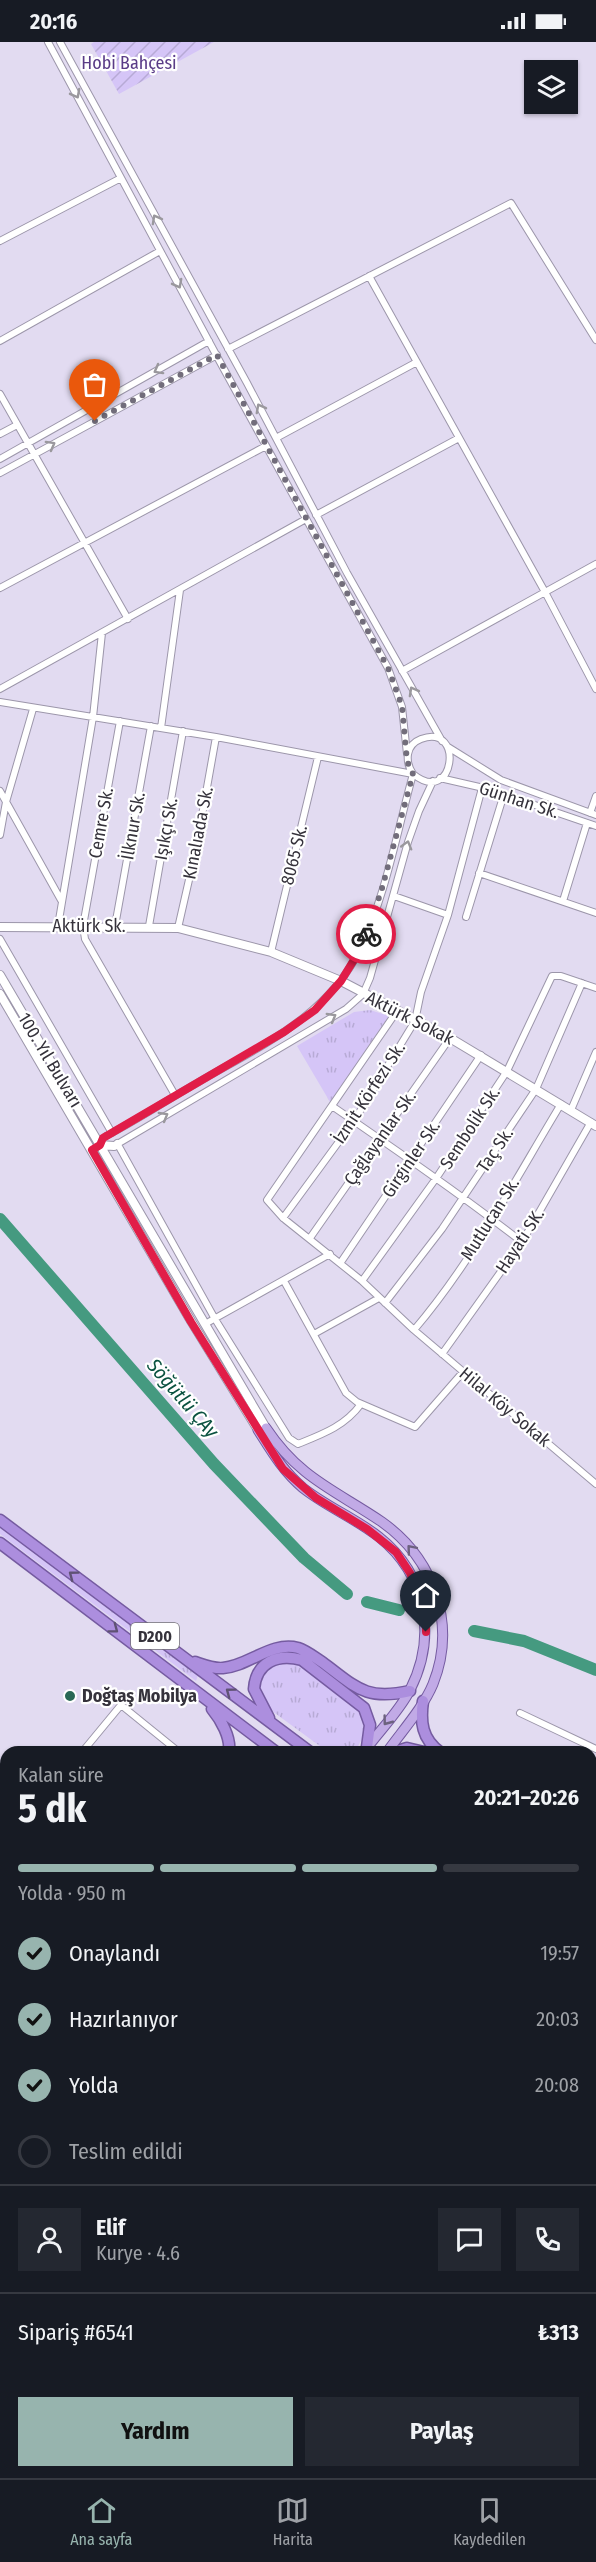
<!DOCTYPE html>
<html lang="tr">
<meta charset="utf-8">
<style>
body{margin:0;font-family:"Fira Sans Condensed",sans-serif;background:#242831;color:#f1f3f6;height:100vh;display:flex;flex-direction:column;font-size:22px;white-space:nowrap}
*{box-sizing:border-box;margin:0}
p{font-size:20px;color:#9ea1a6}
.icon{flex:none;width:33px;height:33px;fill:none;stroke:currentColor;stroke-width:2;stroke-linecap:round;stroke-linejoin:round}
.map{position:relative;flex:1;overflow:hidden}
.side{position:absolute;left:0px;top:1704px;width:597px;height:732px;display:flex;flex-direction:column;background:#171b24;border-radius:18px 18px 0 0;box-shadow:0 2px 4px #0004}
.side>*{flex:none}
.tools{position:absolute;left:524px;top:18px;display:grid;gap:12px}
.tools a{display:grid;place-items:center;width:54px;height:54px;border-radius:0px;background:#171b24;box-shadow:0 2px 4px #0004;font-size:30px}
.pin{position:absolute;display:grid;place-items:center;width:51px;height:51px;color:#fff;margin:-62px -26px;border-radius:50% 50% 50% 0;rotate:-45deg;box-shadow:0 0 6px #0007}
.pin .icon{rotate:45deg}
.courier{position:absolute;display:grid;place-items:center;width:60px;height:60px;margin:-30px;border:4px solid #e11d48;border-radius:50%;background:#fff;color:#222;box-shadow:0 2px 8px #0007}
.headline em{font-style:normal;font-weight:700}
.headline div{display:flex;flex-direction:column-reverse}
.headline{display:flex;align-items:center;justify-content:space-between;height:102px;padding:0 18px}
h1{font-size:39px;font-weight:700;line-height:45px}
.bar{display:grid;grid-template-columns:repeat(4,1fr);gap:9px 6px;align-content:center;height:72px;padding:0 18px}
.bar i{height:8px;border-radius:4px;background:#363941}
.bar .on{background:#97b4ae}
.bar p{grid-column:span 4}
.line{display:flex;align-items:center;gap:15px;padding:0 18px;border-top:2px solid #363941}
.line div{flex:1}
.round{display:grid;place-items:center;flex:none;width:63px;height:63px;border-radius:0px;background:#242831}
ol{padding:0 18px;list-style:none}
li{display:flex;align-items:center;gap:18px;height:66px}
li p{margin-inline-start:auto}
li .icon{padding:6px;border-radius:50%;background:#97b4ae;color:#111;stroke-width:4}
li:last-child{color:#9ea1a6}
li i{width:33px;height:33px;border:3px solid #363941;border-radius:50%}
.primary-button{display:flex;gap:12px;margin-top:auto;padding:12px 18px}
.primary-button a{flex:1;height:69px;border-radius:0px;background:#97b4ae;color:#111;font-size:24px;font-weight:700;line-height:69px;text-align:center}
.primary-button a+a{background:#242831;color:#f1f3f6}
.status{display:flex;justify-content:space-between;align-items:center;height:42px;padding:0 30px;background:#171b24;direction:ltr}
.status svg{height:16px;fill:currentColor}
.menu{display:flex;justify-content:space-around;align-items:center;height:84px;border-top:2px solid #363941;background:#171b24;font-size:16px;color:#9ea1a6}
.menu a{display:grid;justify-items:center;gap:3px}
.menu .on{color:#97b4ae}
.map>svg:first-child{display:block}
</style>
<div class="status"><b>20:16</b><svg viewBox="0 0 49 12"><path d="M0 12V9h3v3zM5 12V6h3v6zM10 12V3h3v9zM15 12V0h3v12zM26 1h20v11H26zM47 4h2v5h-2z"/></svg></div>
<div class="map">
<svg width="596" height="2436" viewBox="0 0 596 2436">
<defs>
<pattern id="grass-tufts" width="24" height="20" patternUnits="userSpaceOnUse" patternTransform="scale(1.5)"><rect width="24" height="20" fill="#d5c5f7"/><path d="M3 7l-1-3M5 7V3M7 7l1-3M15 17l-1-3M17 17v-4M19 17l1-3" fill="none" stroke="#b7aad5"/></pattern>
<pattern id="garden-furrows" width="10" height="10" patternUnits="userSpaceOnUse" patternTransform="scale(1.5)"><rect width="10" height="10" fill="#d5c5f7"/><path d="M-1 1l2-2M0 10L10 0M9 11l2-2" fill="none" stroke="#b7aad5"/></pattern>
</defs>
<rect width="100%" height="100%" fill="#e2dbf1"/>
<path fill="url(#grass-tufts)" d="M370 968 389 974 330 1060 297 1004 354 970Z
M0 1484 198 1633 196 1639 0 1492Z
M288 1619 299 1622 355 1664 365 1679 366 1689 355 1710H328L268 1666 260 1655V1641L265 1629 276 1622Z
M0 2298 6 2300V2360H0Z"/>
<path fill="url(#garden-furrows)" d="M94 0H214L119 52 91 2Z"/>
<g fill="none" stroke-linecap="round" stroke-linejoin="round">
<path stroke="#459a80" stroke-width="12" d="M0 1177 214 1422 304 1516 347 1552
M367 1560 399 1568
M474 1589 524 1599 596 1628"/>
<defs>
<path id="minor" d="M48 0 220 320 388 626 402 665 407 712
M60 0 247 341 347 531 442 699
M0 199 121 136
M369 234 545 550 596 647
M0 299 160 209
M228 307 511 161 596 298
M0 352 128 577
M0 392 17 383
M276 396 417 320
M0 417 209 299
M0 431 217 313
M316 473 459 396
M0 546 266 404
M402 629 596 522
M0 647 306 477
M0 660 216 695 413 732C455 766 465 680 421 697 405 703 405 720 413 732
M120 679 83 884 85 897 175 1053
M161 686 180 548
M448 705 501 738 596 773
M440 736 488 747 596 784
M0 749 61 858
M590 771 596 754
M0 793 6 760 33 667
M479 831 596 871
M394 854 448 873
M563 859 587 781
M466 875 504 752
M58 884 93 675 102 591
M115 884 151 684
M149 884 183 689
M178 886 196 807 216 695
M0 897 112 1091
M271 910 318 715
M596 946 561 934H552L507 1029 437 1135 362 1239 414 1288 596 1442
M332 1064C396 1108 460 1152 522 1200
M571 1068 596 1010
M106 1094C137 1078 167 1058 197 1041 258 1005 328 975 360 907 386 853 397 790 413 732
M117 1101 215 1277 289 1396 298 1402C323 1392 345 1384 361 1362
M114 1104 346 967 363 952 370 936 408 800 419 769 433 739
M283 1176 267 1158 397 969
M310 1196 450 996
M341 1220 481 1013
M284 1239 346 1351 357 1360 415 1385 463 1330
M362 1239 283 1176 354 1079 415 979 421 950 448 873 482 746
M385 1261 442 1187 536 1047 582 941
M205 1282 330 1212
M414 1288C472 1220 515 1138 561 1062
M314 1292 379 1256
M442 1312 522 1200 591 1080
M520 1671 596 1707
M85 1710 83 1709 121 1663 179 1710
M0 1725 6 1730
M0 1852 6 1846
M591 1878H596
M0 1916H6
M0 1984H6
M591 2023 596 2026
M0 2054 6 2052
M0 2102 6 2112
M591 2110H596
M0 2118 6 2128
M591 2146H596
M0 2150 6 2148
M591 2184H596
M591 2197 596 2219
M0 2228 6 2226
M591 2262H596
M0 2291 6 2290
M591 2362 596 2361
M0 2367 6 2366
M591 2401 596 2400
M364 2430 366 2436
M469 2430 470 2436
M572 2430 573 2436
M91 2434 107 2430"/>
<path id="tertiary" d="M0 885 178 886 271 910 341 939 450 996 596 1084
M591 1840 593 1786 596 1770
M591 1895 596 1898"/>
<path id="secondary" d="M0 933 266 1386
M0 952 191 1279 258 1388
M100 1103 114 1104
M0 1800 6 1805
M0 1817 6 1822"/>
<path id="primary" d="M266 1386C300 1437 335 1448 382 1480 434 1517 457 1582 433 1642 423 1666 402 1689 387 1710
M258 1388C272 1410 283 1429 303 1446 327 1465 355 1476 379 1495 427 1533 437 1595 410 1648 399 1670 378 1690 364 1710
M249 2430 252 2436
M262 2430 265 2436"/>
<path id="trunk" d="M0 1478 310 1710
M0 1501 276 1710
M195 1620C204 1623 214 1627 223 1626 249 1624 271 1599 298 1606 307 1609 314 1615 322 1620 356 1645 365 1659 410 1649
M423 1659C420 1680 422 1697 440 1710
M212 1667C221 1678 231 1695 229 1710
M269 1676 254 1647C256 1620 278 1611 302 1618L364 1666 370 1683 367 1705
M394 1710 407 1706 424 1710
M591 1920 596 1924
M591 1943 596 1947"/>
</defs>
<use href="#minor" stroke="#9c96aa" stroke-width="8"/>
<use href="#tertiary" stroke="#9c96aa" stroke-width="10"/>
<use href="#secondary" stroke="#9c96aa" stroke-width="10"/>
<use href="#primary" stroke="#755ba0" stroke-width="11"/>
<use href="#trunk" stroke="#755ba0" stroke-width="13"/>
<use href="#minor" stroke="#fff" stroke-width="6"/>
<use href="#tertiary" stroke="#fff" stroke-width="8"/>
<use href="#secondary" stroke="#fff" stroke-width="8"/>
<use href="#primary" stroke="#c1aae6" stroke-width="9"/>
<use href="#trunk" stroke="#ac8ede" stroke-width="10"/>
<path stroke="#5f5b67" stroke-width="1.5" d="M0 2111 6 2121
M244 2430 246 2436"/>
</g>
<defs><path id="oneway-chevron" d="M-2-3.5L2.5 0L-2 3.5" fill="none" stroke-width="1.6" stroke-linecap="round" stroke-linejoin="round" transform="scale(1.5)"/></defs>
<g stroke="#9a989d">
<use href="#oneway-chevron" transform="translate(76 52) rotate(62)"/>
<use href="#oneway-chevron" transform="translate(156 177) rotate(-119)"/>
<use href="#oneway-chevron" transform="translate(178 242) rotate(62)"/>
<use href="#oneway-chevron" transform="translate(158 328) rotate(151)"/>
<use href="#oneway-chevron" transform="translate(260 366) rotate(-118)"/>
<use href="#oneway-chevron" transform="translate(51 403) rotate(-29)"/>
<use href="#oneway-chevron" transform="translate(413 649) rotate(-119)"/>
<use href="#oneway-chevron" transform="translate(407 803) rotate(-74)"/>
<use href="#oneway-chevron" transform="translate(332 975) rotate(-30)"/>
<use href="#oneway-chevron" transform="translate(164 1074) rotate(-30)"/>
</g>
<g stroke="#6d627f">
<use href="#oneway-chevron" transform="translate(411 1507) rotate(-130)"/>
<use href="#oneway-chevron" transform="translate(387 1679) rotate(127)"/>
</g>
<g stroke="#5f5274">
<use href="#oneway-chevron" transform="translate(73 1533) rotate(-143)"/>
<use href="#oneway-chevron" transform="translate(114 1587) rotate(37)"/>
<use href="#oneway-chevron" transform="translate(230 1650) rotate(-143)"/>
</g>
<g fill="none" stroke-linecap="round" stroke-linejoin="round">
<path stroke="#726d7b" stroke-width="6" stroke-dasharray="0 10.8" d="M95 379 217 313 388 626 402 664 407 719 413 732 381 850 366 892"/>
<path stroke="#e11d48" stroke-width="8" d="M366 892 360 908 341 939 315 968 284 990 103 1096 100 1103 92 1108 191 1280 283 1427 316 1456 367 1487 396 1510 410 1531 418 1550 426 1578V1590"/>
</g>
<circle fill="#296855" stroke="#fff" stroke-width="2" cx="70" cy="1654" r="6"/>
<g text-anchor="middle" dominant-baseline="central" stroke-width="4.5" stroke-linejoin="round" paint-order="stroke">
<rect fill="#fff" stroke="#727076" stroke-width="1.5" x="131" y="1581" width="48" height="26" rx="4.5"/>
<g font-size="16" font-weight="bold" fill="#35323b">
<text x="155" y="1594">D200</text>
</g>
<g font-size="18" fill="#5a3c87" stroke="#fff">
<text x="129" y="21">Hobi Bahçesi</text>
</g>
<g font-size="18" fill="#35323b" stroke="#fff">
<text transform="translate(519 758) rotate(18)">Günhan Sk.</text>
<text transform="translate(101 781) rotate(-80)">Cemre Sk.</text>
<text transform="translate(133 784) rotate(-80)">İlknur Sk.</text>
<text transform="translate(166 787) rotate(-80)">Işıkçı Sk.</text>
<text transform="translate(198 791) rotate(-79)">Kınalıada Sk.</text>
<text transform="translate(294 813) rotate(-76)">8065 Sk.</text>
<text x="89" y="884">Aktürk Sk.</text>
<text transform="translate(410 976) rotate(27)">Aktürk Sokak</text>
<text transform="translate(50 1018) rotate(59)">100. Yıl Bulvarı</text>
<text transform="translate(369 1051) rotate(-57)">İzmit Körfezi Sk.</text>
<text transform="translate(470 1086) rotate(-57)">Sembolik Sk.</text>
<text transform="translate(380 1096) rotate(-55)">Çağlayanlar Sk.</text>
<text transform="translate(495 1108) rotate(-56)">Taç Sk.</text>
<text transform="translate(411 1117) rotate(-56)">Girginler Sk.</text>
<text transform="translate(490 1177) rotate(-58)">Mutlucan Sk.</text>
<text transform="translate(520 1199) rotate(-57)">Hayati SK.</text>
<text transform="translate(505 1365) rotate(40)">Hilal Köy Sokak</text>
</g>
<g font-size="18" font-weight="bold" fill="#35323b" stroke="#fff" text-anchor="start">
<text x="82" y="1654">Doğtaş Mobilya</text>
</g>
<g font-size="20" font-style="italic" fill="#0a5240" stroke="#fff">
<text transform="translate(183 1356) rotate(49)">Söğütlü ÇAy</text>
</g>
</g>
</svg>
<div class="tools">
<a><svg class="icon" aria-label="layers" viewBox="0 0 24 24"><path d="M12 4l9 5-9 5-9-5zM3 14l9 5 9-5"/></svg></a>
</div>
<div class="pin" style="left:95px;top:379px;background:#ea580c"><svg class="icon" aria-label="bag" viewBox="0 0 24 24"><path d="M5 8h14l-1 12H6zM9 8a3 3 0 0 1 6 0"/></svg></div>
<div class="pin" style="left:426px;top:1590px;background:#1f2937"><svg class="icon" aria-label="home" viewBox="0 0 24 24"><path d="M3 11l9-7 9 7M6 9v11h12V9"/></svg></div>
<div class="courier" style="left:366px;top:892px"><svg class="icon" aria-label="bike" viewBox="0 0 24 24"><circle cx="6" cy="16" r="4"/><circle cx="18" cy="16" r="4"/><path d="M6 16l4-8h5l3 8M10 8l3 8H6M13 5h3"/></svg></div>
<section class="side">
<div class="headline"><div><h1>5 dk</h1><p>Kalan süre</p></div><em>20:21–20:26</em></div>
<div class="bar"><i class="on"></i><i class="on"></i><i class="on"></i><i></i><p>Yolda · 950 m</p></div>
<ol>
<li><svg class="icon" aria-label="check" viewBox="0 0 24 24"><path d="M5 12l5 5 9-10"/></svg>Onaylandı<p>19:57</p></li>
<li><svg class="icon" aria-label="check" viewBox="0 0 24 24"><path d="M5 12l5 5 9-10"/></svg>Hazırlanıyor<p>20:03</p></li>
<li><svg class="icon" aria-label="check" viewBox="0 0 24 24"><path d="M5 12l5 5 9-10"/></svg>Yolda<p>20:08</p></li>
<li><i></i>Teslim edildi</li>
</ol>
<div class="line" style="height:108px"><a class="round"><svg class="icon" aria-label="person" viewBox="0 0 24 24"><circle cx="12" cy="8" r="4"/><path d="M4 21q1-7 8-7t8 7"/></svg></a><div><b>Elif</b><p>Kurye · 4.6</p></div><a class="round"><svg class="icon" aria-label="chat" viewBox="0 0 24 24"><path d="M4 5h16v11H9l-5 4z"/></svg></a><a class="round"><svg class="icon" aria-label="phone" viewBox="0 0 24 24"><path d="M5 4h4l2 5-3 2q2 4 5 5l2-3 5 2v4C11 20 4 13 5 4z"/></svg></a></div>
<div class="line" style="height:78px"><div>Sipariş #6541</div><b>₺313</b></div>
<div class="primary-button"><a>Yardım</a><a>Paylaş</a></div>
</section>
</div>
<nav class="menu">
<a class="on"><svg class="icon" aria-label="home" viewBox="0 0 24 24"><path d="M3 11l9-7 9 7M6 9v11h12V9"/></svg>Ana sayfa</a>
<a><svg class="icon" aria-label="map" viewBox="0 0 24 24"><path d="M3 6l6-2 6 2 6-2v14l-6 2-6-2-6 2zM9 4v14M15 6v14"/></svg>Harita</a>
<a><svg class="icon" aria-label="saved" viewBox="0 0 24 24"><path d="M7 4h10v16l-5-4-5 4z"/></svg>Kaydedilen</a>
</nav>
